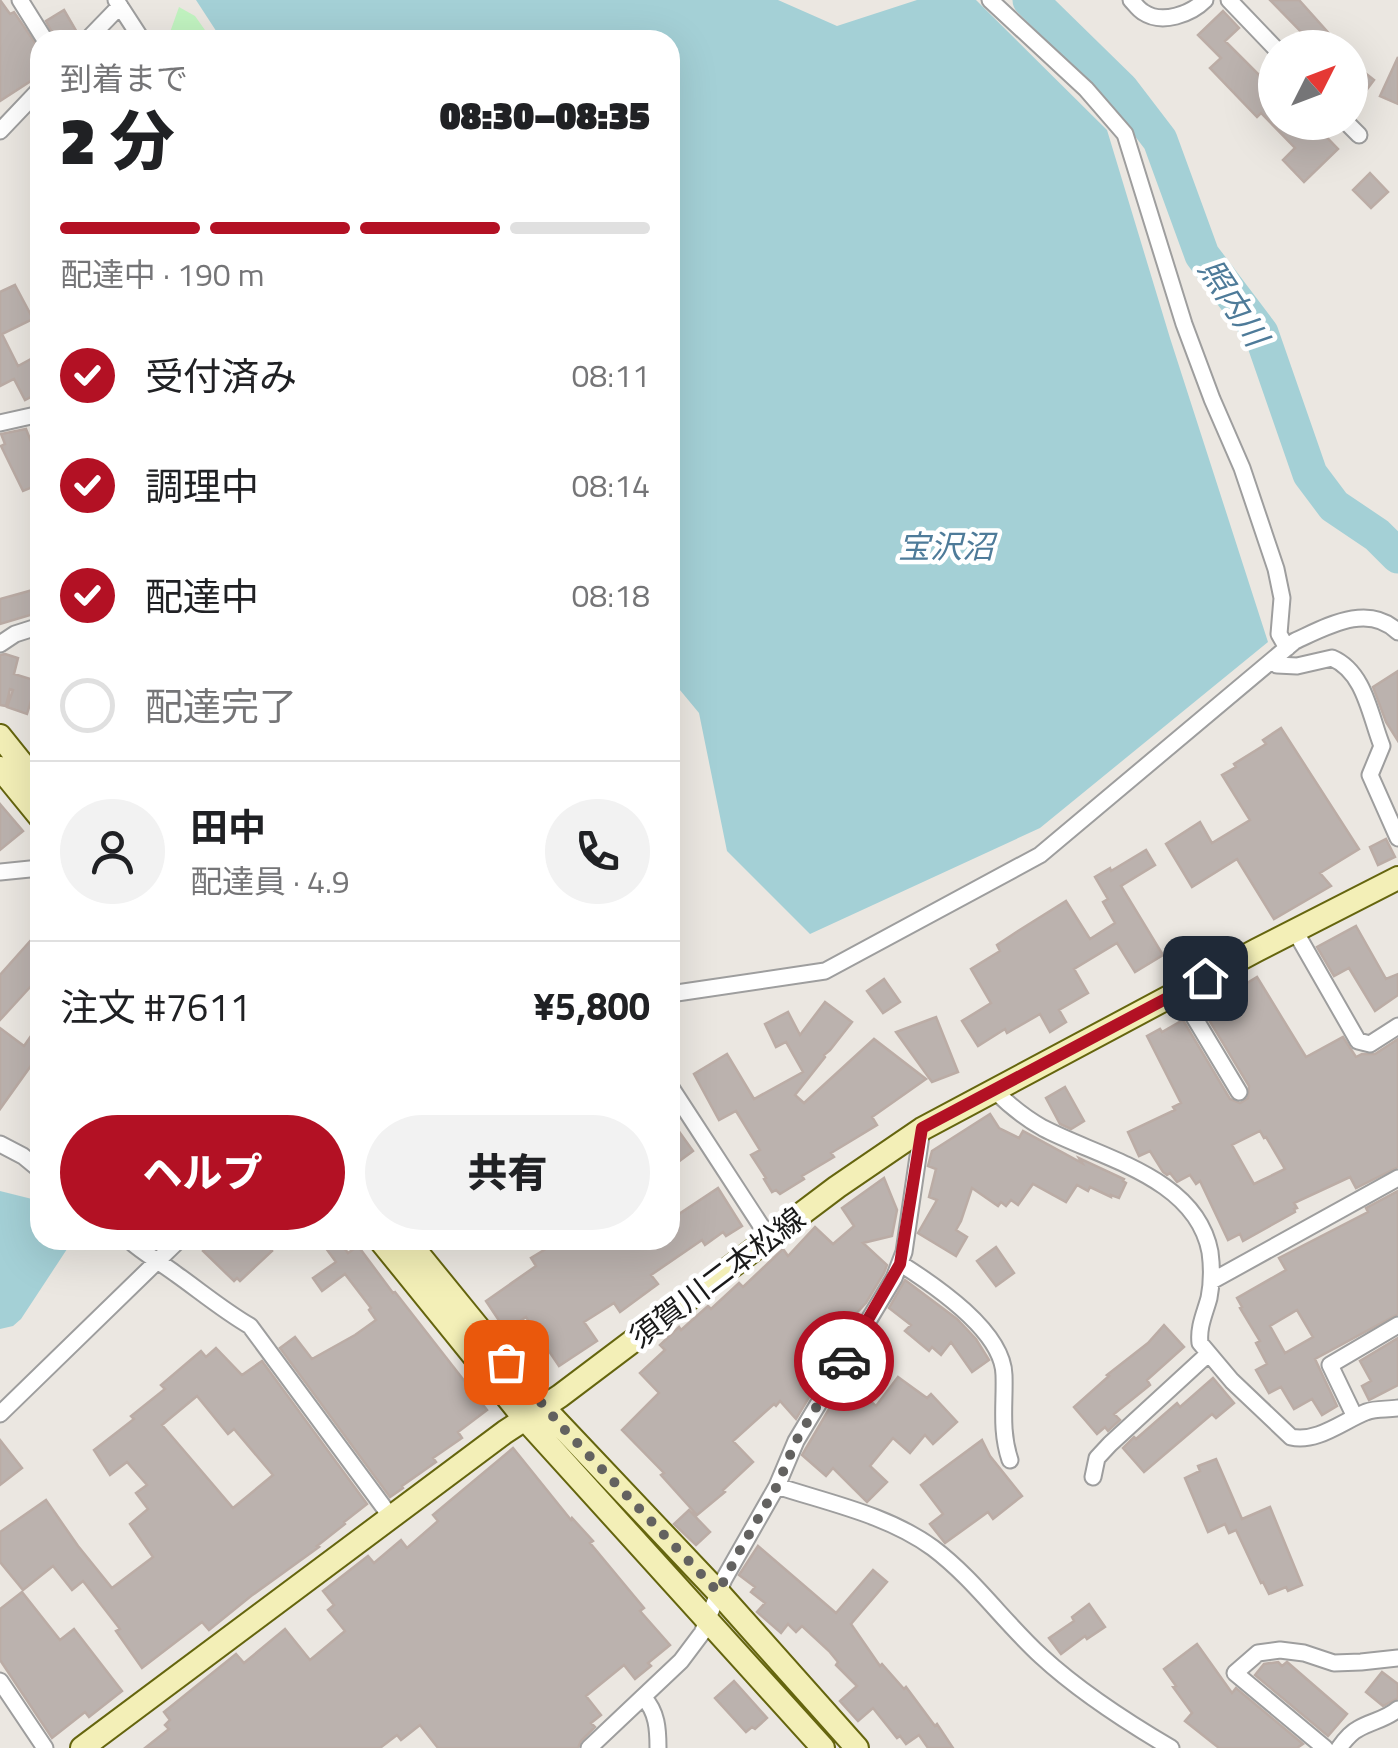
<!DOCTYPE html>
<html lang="ja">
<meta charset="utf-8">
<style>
body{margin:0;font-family:"Titillium Web","Noto Sans JP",sans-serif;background:#f2f2f2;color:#202124;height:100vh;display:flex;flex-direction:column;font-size:38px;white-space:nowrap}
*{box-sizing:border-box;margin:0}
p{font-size:32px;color:#757577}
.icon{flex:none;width:55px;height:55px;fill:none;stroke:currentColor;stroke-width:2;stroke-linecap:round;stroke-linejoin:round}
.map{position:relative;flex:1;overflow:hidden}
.panel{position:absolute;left:30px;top:30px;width:650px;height:1220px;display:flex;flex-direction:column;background:#fff;border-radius:30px;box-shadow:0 10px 40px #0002}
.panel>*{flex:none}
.needle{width:65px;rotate:48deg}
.controls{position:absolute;left:1258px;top:30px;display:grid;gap:20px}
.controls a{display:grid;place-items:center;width:110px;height:110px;border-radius:50%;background:#fff;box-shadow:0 10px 40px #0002;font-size:50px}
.pin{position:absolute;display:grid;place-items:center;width:85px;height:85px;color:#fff;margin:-42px;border-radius:20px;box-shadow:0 5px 15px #0006}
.courier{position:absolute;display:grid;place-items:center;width:100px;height:100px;margin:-50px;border:8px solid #b31124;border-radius:50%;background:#fff;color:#222;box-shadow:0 2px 12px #0007}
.headline em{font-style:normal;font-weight:800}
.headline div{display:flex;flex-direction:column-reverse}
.headline{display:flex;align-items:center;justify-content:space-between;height:170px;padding:0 30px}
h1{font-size:65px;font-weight:800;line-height:75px}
.bar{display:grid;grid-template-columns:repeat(4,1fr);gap:15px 10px;align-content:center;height:120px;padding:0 30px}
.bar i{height:12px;border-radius:8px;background:#e0e0e0}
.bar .current{background:#b31124}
.bar p{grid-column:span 4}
.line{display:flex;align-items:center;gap:25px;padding:0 30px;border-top:2px solid #e0e0e0}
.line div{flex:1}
.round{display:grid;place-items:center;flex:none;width:105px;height:105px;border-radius:52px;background:#f2f2f2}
ol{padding:0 30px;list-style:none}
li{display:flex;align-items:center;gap:30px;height:110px}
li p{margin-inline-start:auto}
li .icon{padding:10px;border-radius:50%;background:#b31124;color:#fff;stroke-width:4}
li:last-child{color:#757577}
li i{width:55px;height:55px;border:5px solid #e0e0e0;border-radius:50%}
.primary-button{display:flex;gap:20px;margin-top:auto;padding:20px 30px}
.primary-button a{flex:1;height:115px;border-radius:60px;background:#b31124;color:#fff;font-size:40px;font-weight:800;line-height:115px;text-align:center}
.primary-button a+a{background:#f2f2f2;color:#202124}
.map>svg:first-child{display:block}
</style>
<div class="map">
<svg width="1398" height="1748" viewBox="0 0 1398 1748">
<rect width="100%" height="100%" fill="#ebe7e1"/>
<path fill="#c1f3c0" d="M179 7 195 16 212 40H170L168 38Z"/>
<path fill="#a4d0d6" d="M196 0H778L837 26 917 0H976L1107 130 1170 338 1268 642 1040 828 810 934 727 851 699 713 670 678V40H222Z
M0 1191 40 1201V1240H73L21 1319 13 1326 0 1329Z"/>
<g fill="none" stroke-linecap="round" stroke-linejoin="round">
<path stroke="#a4d0d6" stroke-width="35" d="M1030 0 1121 89 1160 140 1202 255 1261 333 1310 474 1334 506 1377 535 1398 556"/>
</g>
<path fill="#bbb2ae" stroke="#bbaca5" stroke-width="2.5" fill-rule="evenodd" d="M0 0 10 14 14 12 40 50V75L0 101Z
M1270 0H1299L1342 48H1295L1306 37Z
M64 10 78 34 67 40H56L46 21Z
M1223 11 1239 28 1225 41 1259 75 1267 67 1275 74V122H1312L1338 149 1304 182 1283 160 1295 148 1261 113 1257 117 1210 68 1221 58 1198 35Z
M1398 57V104L1380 96Z
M1350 61 1374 80 1350 112Z
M1370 173 1388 192 1371 208 1353 190Z
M15 285 33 319 2 334 18 366 40 354V392L25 400 14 379 0 386V292Z
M26 429 40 464V484L23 491 1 446 5 444 1 434Z
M40 588V612L0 624V599Z
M5 654 18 658 14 674 37 681 27 714 7 707 13 690 10 689 6 706 0 705V655Z
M1398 671V741L1386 722 1373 687Z
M1281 728 1359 849 1320 873 1331 886 1274 919 1237 859 1192 887 1166 844 1200 822 1212 843 1250 820 1222 775 1236 767 1234 764 1266 744 1263 740Z
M0 804 23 831 0 850Z
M1386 839 1395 857 1378 865 1370 847Z
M1146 850 1155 865 1121 886 1163 955 1135 972 1117 943 1074 969 1088 993 1059 1010 1066 1022 1050 1032 1040 1014 1007 1033 1005 1029 978 1046 962 1021 991 1003 971 969 1000 951 997 945 1018 931 1066 901 1090 939 1115 923 1103 902 1108 899 1095 877 1110 868 1111 871Z
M1356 926 1386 979 1398 974V995L1375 1011 1349 968 1334 976 1317 947Z
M40 930V994L32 985 0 1020V975Z
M1257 977 1306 1057 1343 1037 1356 1057 1362 1054H1375L1398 1039V1167L1356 1188 1350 1177 1294 1203 1297 1208 1294 1209 1295 1212 1243 1241 1240 1234 1228 1240 1200 1181 1196 1184 1190 1175 1177 1182 1170 1173 1167 1175 1163 1172 1150 1151 1139 1156 1128 1132 1175 1110 1173 1107 1181 1103 1147 1036 1160 1029 1162 1032 1183 1020 1230 1099 1240 1103 1248 1098 1249 1086 1203 1010ZM1260 1131 1264 1138 1266 1137 1285 1169 1254 1184 1232 1145Z
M884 979 900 1002 883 1013 867 991Z
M825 1002 852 1022 830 1050 824 1055 825 1057 795 1095 804 1103 874 1039 926 1079 872 1117 877 1125 831 1153 834 1157 802 1176 804 1179 780 1194 776 1190 772 1192 764 1179 766 1178 751 1155 760 1150 736 1111 719 1120 694 1074 727 1054 754 1099 803 1072 786 1042 776 1047 765 1024 788 1012 800 1035Z
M936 1017 958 1072 932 1082 896 1032Z
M40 1023V1053L0 1109V1028L24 1046Z
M1065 1087 1084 1121 1071 1129 1060 1124 1046 1098Z
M990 1114 999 1128 1019 1138 1023 1131 1082 1163 1079 1158 1124 1179 1123 1181 1126 1183 1119 1198 1111 1195V1197L1090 1187 1088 1191 1077 1185 1066 1202 1033 1184 1018 1205 1011 1200 1006 1206 1001 1202 998 1206 972 1188 961 1221 956 1230 967 1237 956 1256 918 1233 937 1200 929 1197 936 1169 928 1166 932 1151Z
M670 1119 693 1151 670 1168Z
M884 1178 897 1210 892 1236 863 1243 887 1265 884 1273 866 1303 813 1359 825 1371 796 1419 780 1401 776 1406 774 1404 733 1441 753 1462 723 1490 725 1492 697 1515 661 1475 664 1473 622 1430 659 1393 640 1373 665 1350 660 1345 679 1327 681 1330 708 1306 711 1309 739 1283 743 1287 783 1249 788 1256 815 1227 833 1244 854 1226 842 1208Z
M718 1188 742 1226 726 1236 723 1232 705 1245 702 1240 651 1275 658 1284 620 1312 614 1303 584 1322 597 1341 559 1366 526 1317 506 1331 486 1301 536 1266 531 1258 544 1250 538 1240H670V1220Z
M1398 1191V1314L1315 1359 1337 1406 1322 1415 1312 1399 1294 1409 1281 1387 1269 1393 1256 1370 1267 1364 1256 1343 1260 1341 1240 1308 1242 1307 1237 1298 1286 1270 1279 1258 1368 1212 1366 1208ZM1297 1310 1313 1337 1285 1353 1270 1326Z
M213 1240H261L272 1251 240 1281 237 1278 234 1281 203 1251Z
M320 1240H338L348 1253 358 1246 393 1293 395 1292 487 1410 458 1432 462 1438 433 1458 436 1462 402 1486 403 1488 390 1497 280 1348 295 1337 312 1359 355 1335 376 1320 369 1310 371 1308 345 1274 322 1291 313 1278 336 1262Z
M996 1247 1014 1273 996 1286 977 1261Z
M905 1280 957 1319 976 1339 989 1360 972 1372 951 1342 941 1355 932 1347 929 1351 905 1331 911 1325 889 1308Z
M1164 1325 1184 1347 1147 1380 1150 1385 1114 1414 1120 1420 1108 1431 1105 1427 1097 1434 1074 1407 1109 1376 1107 1375 1148 1343Z
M1398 1338V1385L1369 1400 1362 1386 1371 1381 1360 1361Z
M216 1348 242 1375 262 1361 367 1504 344 1522 345 1524 317 1546 319 1547 251 1596 209 1630 202 1622 142 1668 116 1631 120 1629 83 1581 72 1590 53 1566 23 1590 0 1562V1532L46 1500 78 1546 112 1588 153 1557 130 1524 148 1509 136 1493 147 1485 127 1462 110 1475 94 1450 134 1419 131 1416 165 1389 161 1385 201 1351 206 1357ZM197 1396 228 1434 234 1429 273 1475 233 1508 162 1425Z
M898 1377 927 1398 931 1394 957 1422 933 1444 925 1435 910 1453 893 1438 870 1466 887 1482 867 1502 833 1468 826 1476 802 1455 846 1380 876 1406Z
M1213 1378 1234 1403 1216 1418 1212 1414 1144 1472 1123 1448 1134 1437 1136 1439 1177 1403 1180 1407Z
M0 1440 22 1468 0 1485Z
M982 1440 990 1456 1022 1496 993 1519 988 1512 945 1543 930 1524 943 1514 921 1485Z
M513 1448 571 1520 572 1518 593 1541 590 1543 644 1608 640 1611 670 1645 648 1663 651 1666 635 1679 624 1665 586 1696 601 1715 591 1723 595 1727 581 1741 578 1748H438L420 1725 401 1740 397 1735 380 1748H145L169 1729 165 1725 170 1720 164 1712 236 1654 244 1663 285 1629 310 1660 345 1631 328 1610 334 1605 323 1591 368 1556 374 1563 401 1540 407 1548 438 1521 433 1515Z
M1216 1459 1242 1519 1270 1507 1302 1585 1288 1591 1286 1587 1269 1594 1263 1582 1261 1583 1236 1530 1229 1533 1225 1524 1208 1532 1185 1478 1200 1471 1198 1466Z
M689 1510 710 1532 696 1545 674 1524Z
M758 1546 836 1613 873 1570 887 1582 851 1624 880 1666 882 1664 904 1689 906 1687 935 1726 937 1724 953 1748H928L919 1735 906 1744 900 1736 897 1738 873 1708 858 1721 840 1701 857 1686 836 1665 838 1662 829 1651 802 1626 796 1632 788 1624 781 1633 757 1612 765 1603 751 1592 755 1587 739 1575Z
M22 1592 60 1640 74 1629 122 1691 89 1717 85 1712 52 1738 0 1660V1609Z
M1089 1604 1105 1627 1087 1639 1085 1636 1061 1654 1049 1638 1074 1621 1072 1617Z
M1197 1644 1232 1693 1236 1688 1303 1744 1297 1748H1219L1185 1721 1192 1713 1173 1687 1176 1686 1164 1669Z
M1278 1662 1282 1666 1287 1662 1347 1714 1328 1736 1255 1675 1264 1664Z
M1382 1672 1398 1684V1698L1383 1706 1366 1692Z
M734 1681 767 1718 755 1729 752 1727 746 1732 715 1698Z"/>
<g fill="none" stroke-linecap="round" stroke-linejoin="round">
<defs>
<path id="street" d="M20 0 45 40
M116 0 142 40
M990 0 1086 89 1125 134 1184 324 1212 399 1242 468 1276 569 1282 598 1279 634 1287 648
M1131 0C1135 4 1138 9 1143 12 1162 25 1191 14 1205 0
M1229 0 1275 48
M87 40 120 6
M1346 122 1359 135
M0 131 40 89
M0 423 40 414
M0 644 15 634 40 626
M1273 660 1277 665 1297 666 1332 658C1365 672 1370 716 1382 746L1370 775 1398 838
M0 872 40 868
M1295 931 1358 1041 1370 1044 1398 1026
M1179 992 1239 1092
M670 994 825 971 1040 855 1295 641C1326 627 1368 602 1398 632
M670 1086 769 1238
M994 1090C1009 1105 1025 1118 1043 1128 1100 1158 1196 1177 1210 1252 1212 1267 1212 1283 1209 1298 1205 1313 1198 1327 1200 1343L1232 1381 1291 1437C1317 1443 1343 1421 1366 1412 1377 1408 1387 1410 1398 1408
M0 1144 23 1156 40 1170
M129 1240C143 1253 160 1262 176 1274 200 1291 224 1311 250 1326L391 1517
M901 1264C934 1285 1003 1331 1004 1375 1005 1404 1000 1430 1010 1460
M1212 1281 1398 1178
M0 1414 179 1240
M1355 1417 1330 1365 1398 1325
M1093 1477 1097 1458 1110 1444 1208 1354
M777 1486C829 1503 888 1515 933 1548 974 1579 1003 1621 1041 1656 1080 1692 1125 1721 1171 1748
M0 1681 45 1748
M644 1698C657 1712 658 1729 658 1748
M589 1748 681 1661 702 1633 724 1579 777 1486 796 1441 894 1278 904 1252 922 1129
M1325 1748 1235 1673 1258 1653 1280 1650 1304 1653 1334 1663 1361 1662 1398 1658
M1339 1748C1344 1741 1350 1733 1358 1729 1371 1721 1385 1720 1398 1709"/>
<path id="secondary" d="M0 736 40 786
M0 768 40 817
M380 1240 525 1419 823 1748
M407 1240 543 1407 718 1592 857 1748
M82 1748 505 1432 560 1396 837 1187 922 1129 1257 950 1398 878"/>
</defs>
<use href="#street" stroke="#9e9e9e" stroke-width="19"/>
<use href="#secondary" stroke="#65650e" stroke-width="26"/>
<use href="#street" stroke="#fff" stroke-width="15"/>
<use href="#secondary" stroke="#f3efb7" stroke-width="22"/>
</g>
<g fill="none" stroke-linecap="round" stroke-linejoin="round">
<path stroke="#636260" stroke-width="10" stroke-dasharray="0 18" d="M506 1362 564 1429 718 1592 740 1550 777 1486 796 1441 844 1361"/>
<path stroke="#b31124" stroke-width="12" d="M844 1361 900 1264 922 1128 1205 978"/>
</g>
<g text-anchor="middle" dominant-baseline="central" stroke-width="9" stroke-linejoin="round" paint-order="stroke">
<g font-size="30" fill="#1a1a1a" stroke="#fff">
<text transform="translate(717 1277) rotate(-37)">須賀川二本松線</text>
</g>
<g font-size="32" font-style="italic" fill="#4e7b99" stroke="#fff">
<text transform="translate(1234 302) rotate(57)">照内川</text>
<text x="946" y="546">宝沢沼</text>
</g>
</g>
</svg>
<div class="controls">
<a><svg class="needle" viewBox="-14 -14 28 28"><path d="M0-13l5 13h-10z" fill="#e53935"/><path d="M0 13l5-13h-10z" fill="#757577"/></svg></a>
</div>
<div class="pin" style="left:506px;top:1362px;background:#ea580c"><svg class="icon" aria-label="bag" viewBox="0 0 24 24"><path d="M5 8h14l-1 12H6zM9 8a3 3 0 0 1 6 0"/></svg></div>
<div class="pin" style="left:1205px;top:978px;background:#1f2937"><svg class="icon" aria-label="home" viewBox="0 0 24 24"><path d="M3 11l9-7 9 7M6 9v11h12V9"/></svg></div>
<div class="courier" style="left:844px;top:1361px"><svg class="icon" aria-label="car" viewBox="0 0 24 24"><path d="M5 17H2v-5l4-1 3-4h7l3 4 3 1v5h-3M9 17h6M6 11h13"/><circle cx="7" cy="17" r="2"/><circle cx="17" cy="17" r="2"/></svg></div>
<section class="panel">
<div class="headline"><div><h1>2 分</h1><p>到着まで</p></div><em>08:30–08:35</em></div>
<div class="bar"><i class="current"></i><i class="current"></i><i class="current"></i><i></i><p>配達中 · 190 m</p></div>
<ol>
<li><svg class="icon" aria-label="check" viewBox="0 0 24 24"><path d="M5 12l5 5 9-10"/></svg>受付済み<p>08:11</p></li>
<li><svg class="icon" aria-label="check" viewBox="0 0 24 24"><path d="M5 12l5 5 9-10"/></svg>調理中<p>08:14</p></li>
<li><svg class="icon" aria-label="check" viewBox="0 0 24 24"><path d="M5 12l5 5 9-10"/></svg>配達中<p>08:18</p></li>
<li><i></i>配達完了</li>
</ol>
<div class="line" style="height:180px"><a class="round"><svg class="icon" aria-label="person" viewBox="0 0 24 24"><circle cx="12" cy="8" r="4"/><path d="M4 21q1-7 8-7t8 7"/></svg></a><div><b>田中</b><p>配達員 · 4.9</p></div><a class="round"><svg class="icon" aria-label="phone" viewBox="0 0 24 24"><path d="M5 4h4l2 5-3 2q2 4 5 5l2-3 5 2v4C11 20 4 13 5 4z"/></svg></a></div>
<div class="line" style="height:130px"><div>注文 #7611</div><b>¥5,800</b></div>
<div class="primary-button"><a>ヘルプ</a><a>共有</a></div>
</section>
</div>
